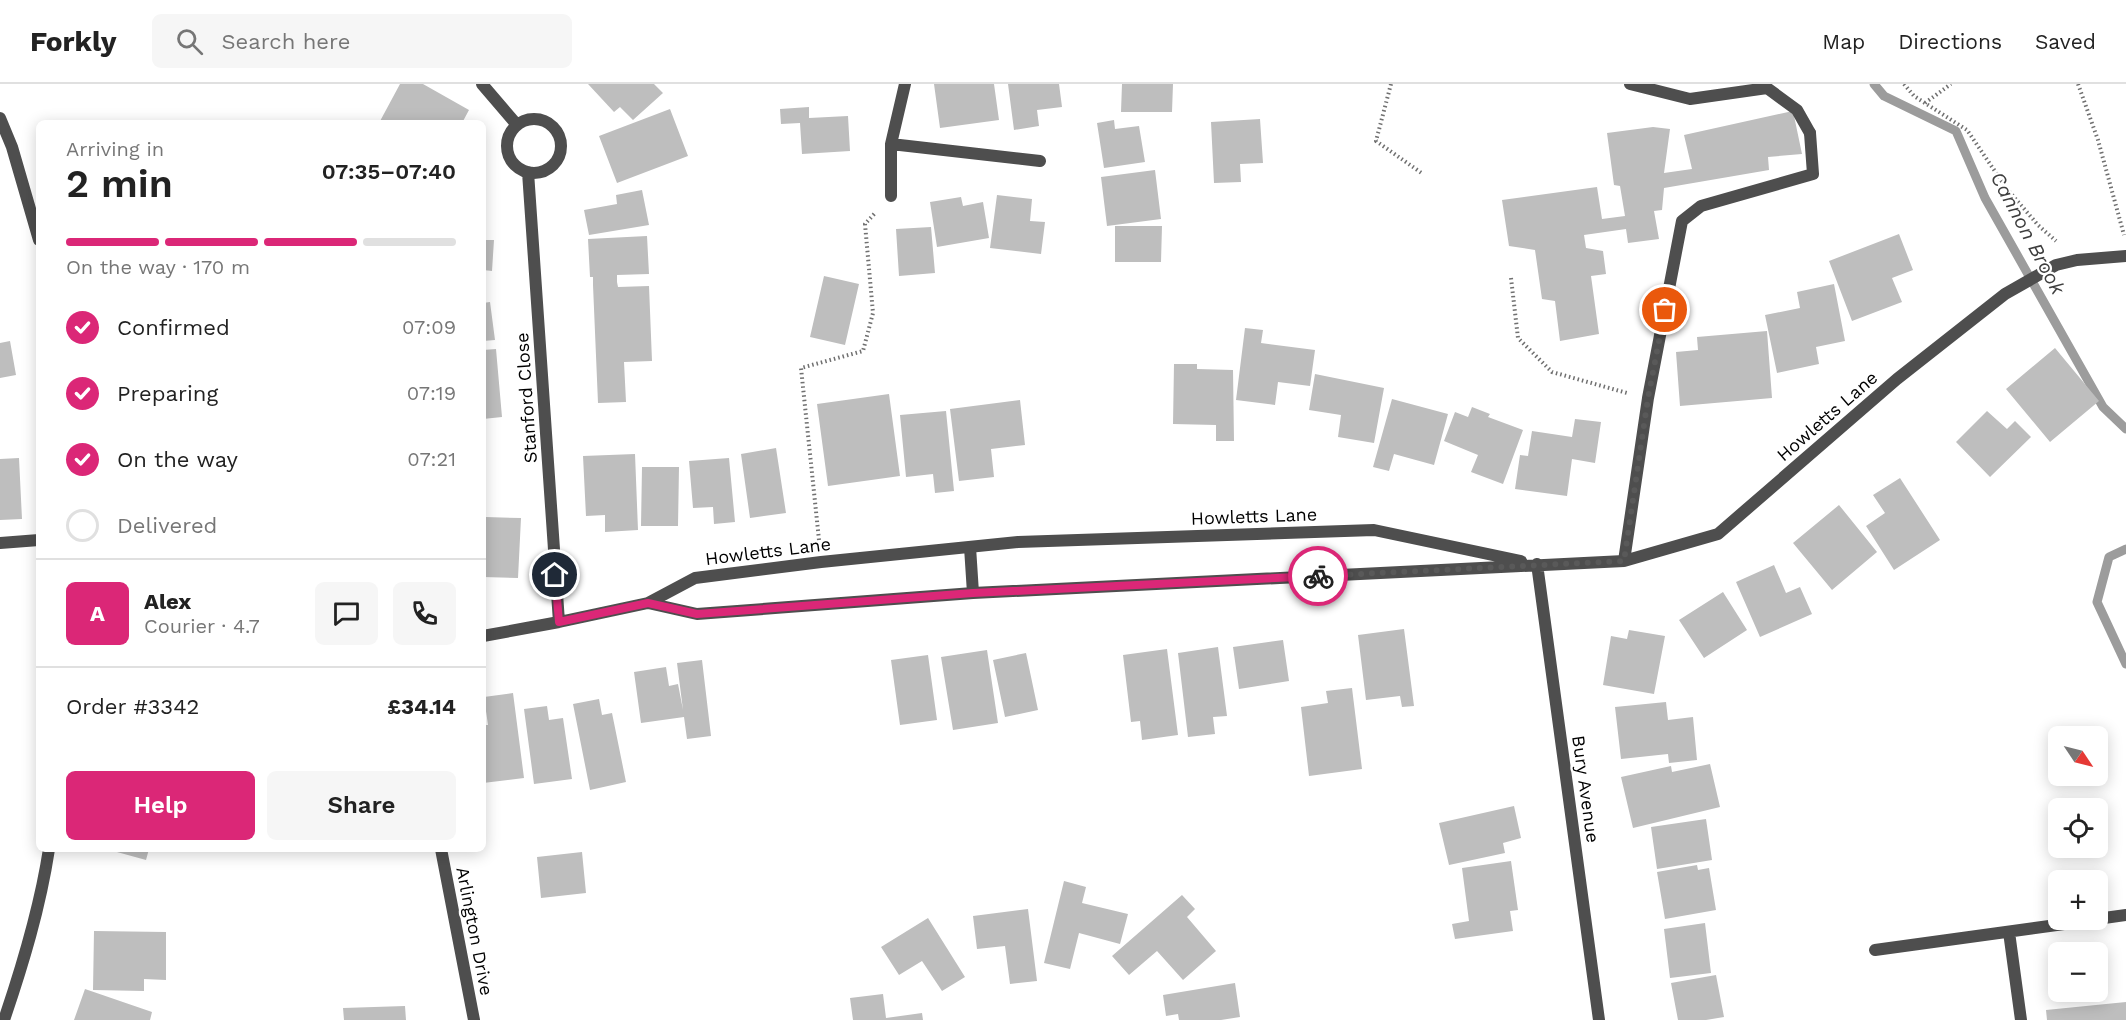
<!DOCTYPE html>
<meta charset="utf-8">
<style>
body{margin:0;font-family:"Work Sans",sans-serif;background:#f6f6f6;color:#222;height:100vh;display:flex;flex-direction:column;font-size:22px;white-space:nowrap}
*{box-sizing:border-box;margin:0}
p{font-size:20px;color:#767676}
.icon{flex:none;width:33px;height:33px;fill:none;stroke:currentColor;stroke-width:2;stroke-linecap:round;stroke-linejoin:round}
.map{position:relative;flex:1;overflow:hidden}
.panel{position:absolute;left:36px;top:36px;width:450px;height:732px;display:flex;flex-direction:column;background:#fff;border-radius:9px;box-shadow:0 3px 15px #0003}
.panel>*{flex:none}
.needle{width:39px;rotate:125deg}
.buttons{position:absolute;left:2048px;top:642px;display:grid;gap:12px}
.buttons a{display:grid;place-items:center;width:60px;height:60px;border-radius:9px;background:#fff;box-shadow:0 3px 15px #0003;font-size:30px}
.pin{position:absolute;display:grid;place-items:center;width:51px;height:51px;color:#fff;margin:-26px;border:3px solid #fff;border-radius:50%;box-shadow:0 2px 6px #0007}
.courier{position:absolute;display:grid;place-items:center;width:60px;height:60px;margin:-30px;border:4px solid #db2777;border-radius:50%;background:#fff;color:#222;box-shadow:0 2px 8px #0007}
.head em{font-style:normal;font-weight:600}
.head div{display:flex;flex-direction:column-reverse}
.head{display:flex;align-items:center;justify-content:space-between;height:102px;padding:0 30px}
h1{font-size:39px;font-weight:600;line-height:45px}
.bar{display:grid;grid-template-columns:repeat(4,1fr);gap:9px 6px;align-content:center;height:72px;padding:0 30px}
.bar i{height:8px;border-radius:4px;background:#e0e0e0}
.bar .active{background:#db2777}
.bar p{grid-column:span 4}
.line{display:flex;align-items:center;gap:15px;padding:0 30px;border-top:2px solid #e0e0e0}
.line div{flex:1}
.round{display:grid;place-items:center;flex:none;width:63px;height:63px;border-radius:9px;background:#f6f6f6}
ol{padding:0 30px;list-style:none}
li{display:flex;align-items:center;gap:18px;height:66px}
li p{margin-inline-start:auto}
li .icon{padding:6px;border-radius:50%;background:#db2777;color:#fff;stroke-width:4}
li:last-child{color:#767676}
li i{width:33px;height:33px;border:3px solid #e0e0e0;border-radius:50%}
.cta{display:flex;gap:12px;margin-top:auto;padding:12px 30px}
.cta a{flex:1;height:69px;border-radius:9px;background:#db2777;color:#fff;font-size:24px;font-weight:600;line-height:69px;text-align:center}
.cta a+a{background:#f6f6f6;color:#222}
header{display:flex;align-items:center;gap:36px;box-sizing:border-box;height:84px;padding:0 30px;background:#fff;border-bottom:2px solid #e0e0e0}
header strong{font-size:28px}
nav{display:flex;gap:33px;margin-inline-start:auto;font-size:21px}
.search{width:420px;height:54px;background:#f6f6f6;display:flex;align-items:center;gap:15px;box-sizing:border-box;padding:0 21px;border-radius:9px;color:#767676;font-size:22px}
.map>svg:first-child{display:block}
</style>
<header>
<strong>Forkly</strong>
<div class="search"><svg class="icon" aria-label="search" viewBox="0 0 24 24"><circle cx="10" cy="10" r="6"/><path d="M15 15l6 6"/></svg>Search here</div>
<nav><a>Map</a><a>Directions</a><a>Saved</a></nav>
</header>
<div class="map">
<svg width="2126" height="936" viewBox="0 0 2126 936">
<rect width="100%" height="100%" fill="#fff"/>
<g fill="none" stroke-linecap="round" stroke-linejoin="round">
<path stroke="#9c9c9c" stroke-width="9" d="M1874 0 1884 12 1956 47 1985 114 2103 323 2126 345
M2126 465 2109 473 2097 518 2126 580"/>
</g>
<path fill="#bebebe" d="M400 0H423L469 26 462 39H379Z
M588 0H654L663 9 633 36 620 23 614 28Z
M934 0H994L999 36 940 44Z
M1008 0H1059L1062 23 1037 26 1039 42 1014 46Z
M1122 0H1173L1172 28H1121Z
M809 23V34L848 32 850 67 802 70 800 39 781 40 780 25Z
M670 25 688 72 617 99 599 52Z
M1793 27 1802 70 1768 73 1769 86 1664 104 1662 126 1654 127 1659 155 1628 159 1626 145 1584 151 1586 164 1603 167 1606 190 1591 192 1599 250 1560 257 1555 217 1542 215 1535 166 1509 162 1502 116 1597 103 1602 135 1625 132 1620 102 1614 101 1607 49 1653 43 1670 45 1664 89 1692 85 1684 51Z
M1260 35 1263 79 1240 80 1241 98 1214 99 1211 38Z
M1114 36 1115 45 1139 42 1145 78 1104 84 1097 39Z
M1155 86 1161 135 1107 142 1101 93Z
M642 106 649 141 589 151 584 126 617 120 616 111Z
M997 111 1032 115 1030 137 1045 138 1041 170 990 164Z
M961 113 963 122 983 118 989 154 937 163 930 118Z
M1115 142H1162L1161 178H1115Z
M931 143 935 189 899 192 896 145Z
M1899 150 1913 186 1892 194 1902 218 1852 237 1829 177Z
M647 152 649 190 617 191V198L618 203 649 202 652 277 624 278 626 318 598 319 593 201V193H590L588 155Z
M483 156H494L492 187 483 186Z
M824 192 859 200 845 261 810 253Z
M1834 200 1845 257 1816 263 1819 280 1777 289 1765 231 1800 224 1797 208Z
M490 218 495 256 483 257V219Z
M1245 244 1263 246 1261 259 1315 266 1310 302 1278 298 1275 321 1236 316Z
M1767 247 1772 314 1680 322 1676 268 1698 266 1697 253Z
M10 257 16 291 0 294V259Z
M2055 264 2099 317 2050 358 2006 305Z
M496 265 502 333 483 335V266Z
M1174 280H1197V285L1233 286 1234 357H1216V341L1173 340Z
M1315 290 1384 304 1374 359 1338 353 1341 331 1309 326Z
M889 310 900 392 828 402 817 320Z
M1392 315 1448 330 1434 381 1394 370 1389 387 1373 383Z
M1020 316 1025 361 991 365 994 393 959 397 950 325Z
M1472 323 1490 330 1488 333 1523 346 1503 400 1471 388 1478 371 1444 357 1455 328 1468 333Z
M946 327 954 407 935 409 933 390 906 393 900 331Z
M1987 327 2007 345 2015 337 2031 353 1990 393 1956 358Z
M1575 335 1601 338 1595 379 1572 375 1567 412 1515 405 1520 371 1528 372 1532 347 1572 353Z
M776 364 786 429 750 434 741 370Z
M635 370 638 446 605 448V431L586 432 583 372Z
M19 374 22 435 0 436V375Z
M729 374 735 438 714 440 713 423 693 424 689 377Z
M642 383H679L678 442H641Z
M1900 394 1940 456 1894 486 1866 442 1885 429 1873 411Z
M1839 421 1877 468 1832 506 1793 459Z
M485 433 521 434 518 494 483 493Z
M1774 481 1786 509 1800 503 1812 530 1760 553 1736 498Z
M1723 508 1747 546 1704 574 1679 536Z
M1404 545 1414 622 1402 623 1400 612 1366 616 1358 551Z
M1629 546 1665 552 1654 610 1603 601 1611 552 1627 555Z
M1283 556 1289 597 1239 605 1233 563Z
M1218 563 1227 632 1213 633 1215 650 1188 653 1178 569Z
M1167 565 1178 651 1142 656 1140 637 1131 638 1123 571Z
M987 566 998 639 953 646 941 573Z
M1026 569 1038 626 1005 633 993 576Z
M928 571 937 636 900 641 891 576Z
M702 576 711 652 687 655 684 633 641 639 634 588 666 583 669 602 678 600 683 626 677 579Z
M1352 604 1362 685 1309 692 1301 623 1328 619 1326 607Z
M513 609 524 694 483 699V641H488L484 613Z
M599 615 602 631 612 629 626 698 590 706 573 620Z
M1666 618 1668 636 1693 633 1697 676 1669 679 1668 670 1621 675 1615 623Z
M547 622 549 636 563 634 572 695 534 700 524 625Z
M1710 680 1720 723 1633 744 1621 693 1671 682 1672 688Z
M1514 722 1521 754 1503 759 1505 769 1449 781 1439 739Z
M1706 735 1712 776 1657 785 1651 743Z
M106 765H149L146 776Z
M582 768 586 809 541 814 537 773Z
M1511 777 1518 826 1510 827 1513 847 1455 855 1452 840 1469 837 1462 784Z
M1697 781 1698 786 1709 784 1716 826 1665 835 1657 788Z
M1064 797 1086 803 1082 819 1128 830 1120 860 1079 849 1070 885 1044 879Z
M1182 811 1195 825 1187 833 1216 867 1183 896 1157 867 1129 891 1112 872Z
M1028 825 1037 897 1010 900 1005 862 977 865 973 832Z
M928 834 965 893 942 907 922 877 899 891 881 863Z
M1705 839 1711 889 1670 894 1664 845Z
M94 847 166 848V896L144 895V907L93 906Z
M1716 891 1724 933 1706 936H1678L1671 899Z
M1235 899 1240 933 1221 936H1179L1178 930 1166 932 1163 911Z
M85 905 152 928 150 936H74Z
M883 910 886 934 922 929 923 936H853L850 914Z
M2126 918V936H2047L2046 926Z
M405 922 406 936H344L343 924Z"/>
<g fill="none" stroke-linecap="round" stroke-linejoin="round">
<path stroke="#707070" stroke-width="4" stroke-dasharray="1.5 3" stroke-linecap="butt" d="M1391 0 1376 57 1423 90
M1904 0 1914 12 1967 46 2007 105 2038 141 2056 157
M2078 0 2098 56 2124 151
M1925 19 1951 0
M1511 194 1518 254 1552 288 1627 309
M819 456 801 284 863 267 873 229 865 140 876 128"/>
<path stroke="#4e4e4e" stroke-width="12" d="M1630 0 1690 15 1767 4 1797 26 1810 49"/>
<path stroke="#4e4e4e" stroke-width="12" d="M482 0 517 41
M0 34 12 63 39 156
M507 62a27 27 0 1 1 54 0a27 27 0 1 1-54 0Z
M891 60 1040 77
M528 88 559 538
M891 112V60L905 0
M0 459 39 456
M970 463 973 509
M1624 477 1648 314 1682 137 1701 122 1813 90 1810 49
M1537 480 1599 936
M648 519 697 530 973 509 1624 477 1718 450 1897 295 2005 210 2056 181 2077 176 2126 172
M483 552 559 538 648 519 695 494 821 478 1018 458 1374 446 1521 477
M441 765 474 936
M2097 835 2126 831
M2009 848 2021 936
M1875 866 2093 836
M4 936C23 880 40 824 49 765"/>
</g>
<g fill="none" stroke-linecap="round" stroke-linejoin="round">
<path stroke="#595959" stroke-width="6" stroke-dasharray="0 10.8" d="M1318 492 1624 477 1648 314 1665 226"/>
<path stroke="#db2777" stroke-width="8" d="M555 491 559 538 648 519 697 530 973 509 1318 492"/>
</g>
<g text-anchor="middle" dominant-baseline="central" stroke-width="4.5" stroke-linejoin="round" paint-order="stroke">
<g font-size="18" fill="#000" stroke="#fff">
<text transform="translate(526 314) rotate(-94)">Stanford Close</text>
<text transform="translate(1827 332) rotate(-41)">Howletts Lane</text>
<text transform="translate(1254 432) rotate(-2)">Howletts Lane</text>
<text transform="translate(768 467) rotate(-7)">Howletts Lane</text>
<text transform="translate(1586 705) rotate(82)">Bury Avenue</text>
<text transform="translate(475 847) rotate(79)">Arlington Drive</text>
</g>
<g font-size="20" font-style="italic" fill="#3d3d3d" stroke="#fff">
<text transform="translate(2028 149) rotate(62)">Cannon Brook</text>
</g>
</g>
</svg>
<div class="buttons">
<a><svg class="needle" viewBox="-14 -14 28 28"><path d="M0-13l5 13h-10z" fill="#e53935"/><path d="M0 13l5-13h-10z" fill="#767676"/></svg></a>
<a><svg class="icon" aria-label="locate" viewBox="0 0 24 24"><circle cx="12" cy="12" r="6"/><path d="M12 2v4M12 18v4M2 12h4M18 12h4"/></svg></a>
<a>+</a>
<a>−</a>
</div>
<div class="pin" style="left:1665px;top:226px;background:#ea580c"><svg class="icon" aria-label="bag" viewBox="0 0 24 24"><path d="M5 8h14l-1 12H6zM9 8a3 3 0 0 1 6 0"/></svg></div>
<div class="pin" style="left:555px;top:491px;background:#1f2937"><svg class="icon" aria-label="home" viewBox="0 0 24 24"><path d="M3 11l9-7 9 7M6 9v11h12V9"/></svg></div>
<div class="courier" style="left:1318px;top:492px"><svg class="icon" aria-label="bike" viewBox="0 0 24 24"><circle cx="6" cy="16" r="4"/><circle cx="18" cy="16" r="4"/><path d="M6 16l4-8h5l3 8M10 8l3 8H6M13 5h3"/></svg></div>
<section class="panel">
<div class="head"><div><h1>2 min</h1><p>Arriving in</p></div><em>07:35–07:40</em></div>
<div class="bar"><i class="active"></i><i class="active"></i><i class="active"></i><i></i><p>On the way · 170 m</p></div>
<ol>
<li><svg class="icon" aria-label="check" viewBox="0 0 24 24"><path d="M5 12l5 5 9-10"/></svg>Confirmed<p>07:09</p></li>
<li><svg class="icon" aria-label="check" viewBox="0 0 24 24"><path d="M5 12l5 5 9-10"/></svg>Preparing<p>07:19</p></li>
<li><svg class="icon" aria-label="check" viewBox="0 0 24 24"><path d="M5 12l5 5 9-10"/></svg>On the way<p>07:21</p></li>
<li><i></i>Delivered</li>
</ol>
<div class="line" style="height:108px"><b class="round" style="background:#db2777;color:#fff">A</b><div><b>Alex</b><p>Courier · 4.7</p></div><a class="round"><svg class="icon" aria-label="chat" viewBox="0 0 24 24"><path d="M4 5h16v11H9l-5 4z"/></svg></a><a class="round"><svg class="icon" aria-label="phone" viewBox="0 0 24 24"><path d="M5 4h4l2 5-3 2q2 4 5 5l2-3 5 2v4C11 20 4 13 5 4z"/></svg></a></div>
<div class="line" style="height:78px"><div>Order #3342</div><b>£34.14</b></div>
<div class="cta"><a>Help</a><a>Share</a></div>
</section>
</div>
